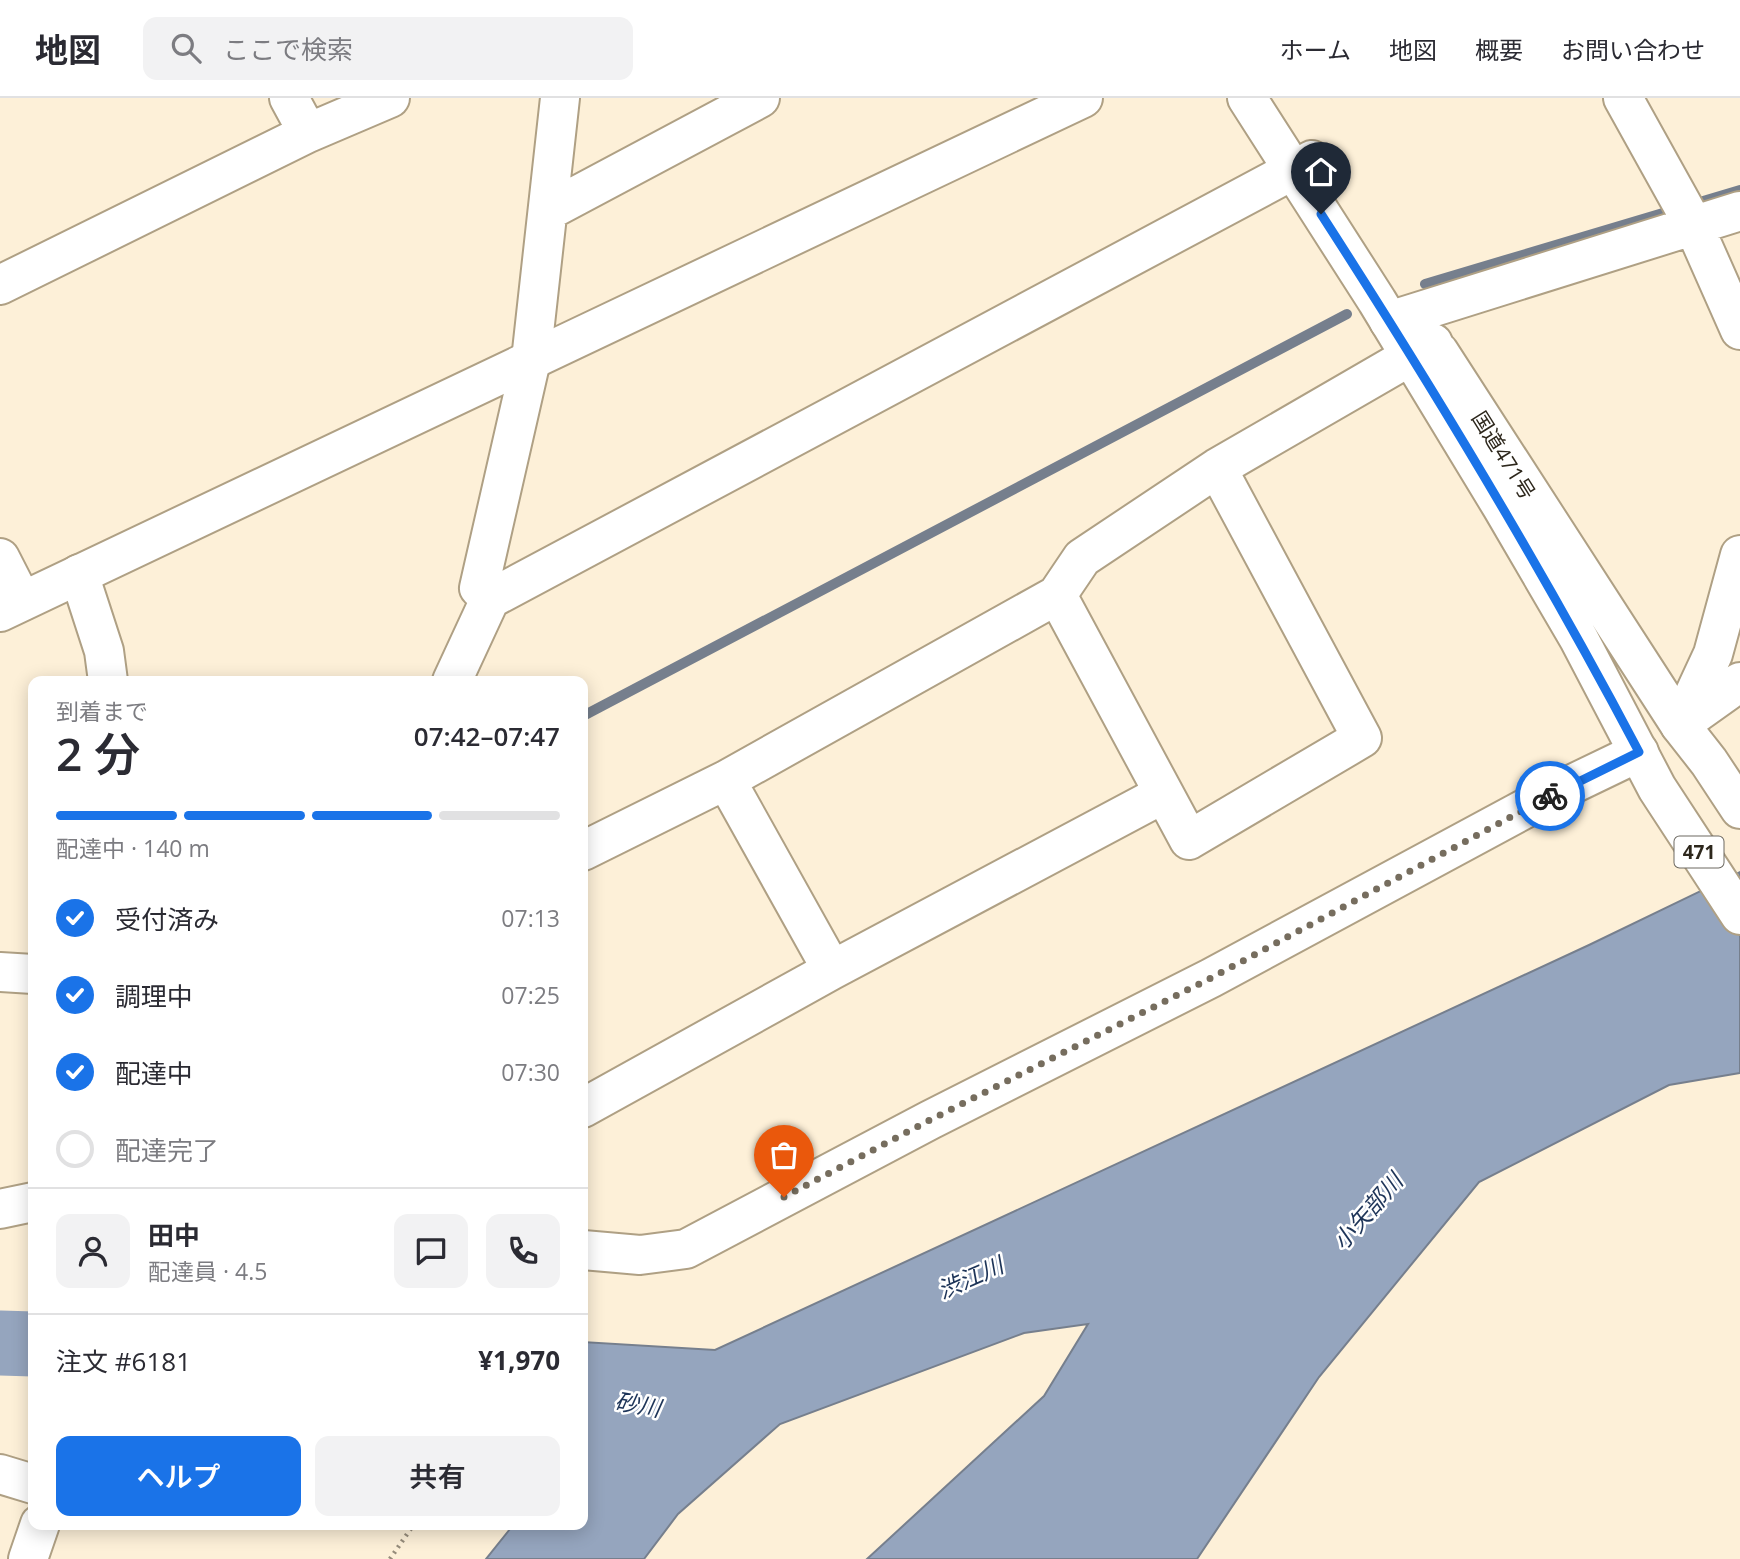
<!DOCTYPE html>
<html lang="ja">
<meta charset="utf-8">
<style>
body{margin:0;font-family:"Open Sans","Noto Sans JP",sans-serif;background:#f2f2f3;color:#2b2b33;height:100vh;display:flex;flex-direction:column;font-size:26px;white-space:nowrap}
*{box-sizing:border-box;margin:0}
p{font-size:23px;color:#7c7c81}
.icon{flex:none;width:38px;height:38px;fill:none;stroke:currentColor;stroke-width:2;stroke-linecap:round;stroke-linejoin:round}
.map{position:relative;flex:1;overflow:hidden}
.drawer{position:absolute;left:28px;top:578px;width:560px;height:854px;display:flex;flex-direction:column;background:#fff;border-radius:14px;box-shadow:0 4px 18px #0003}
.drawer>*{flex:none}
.pin{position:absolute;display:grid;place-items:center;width:60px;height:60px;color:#fff;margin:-72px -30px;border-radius:50% 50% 50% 0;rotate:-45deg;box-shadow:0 0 7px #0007}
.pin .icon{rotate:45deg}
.courier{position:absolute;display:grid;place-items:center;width:70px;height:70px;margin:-35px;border:5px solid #1a73e8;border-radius:50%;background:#fff;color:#222;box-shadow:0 2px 9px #0007}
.headline em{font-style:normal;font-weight:600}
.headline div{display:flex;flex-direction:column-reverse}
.headline{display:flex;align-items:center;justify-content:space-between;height:119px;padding:0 28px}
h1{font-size:46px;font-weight:600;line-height:52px}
.bar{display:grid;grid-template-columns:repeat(4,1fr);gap:10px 7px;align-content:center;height:84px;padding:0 28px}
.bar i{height:9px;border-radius:5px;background:#e1e1e2}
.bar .current{background:#1a73e8}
.bar p{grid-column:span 4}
.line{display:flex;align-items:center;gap:18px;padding:0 28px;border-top:2px solid #e1e1e2}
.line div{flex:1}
.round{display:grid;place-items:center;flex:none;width:74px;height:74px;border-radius:14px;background:#f2f2f3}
ol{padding:0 28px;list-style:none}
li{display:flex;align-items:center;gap:21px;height:77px}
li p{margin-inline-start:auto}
li .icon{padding:7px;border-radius:50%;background:#1a73e8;color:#fff;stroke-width:4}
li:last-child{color:#7c7c81}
li i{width:38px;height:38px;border:4px solid #e1e1e2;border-radius:50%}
.button{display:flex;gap:14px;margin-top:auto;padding:14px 28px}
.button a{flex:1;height:80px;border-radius:14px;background:#1a73e8;color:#fff;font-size:28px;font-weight:600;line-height:80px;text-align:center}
.button a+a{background:#f2f2f3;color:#2b2b33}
header{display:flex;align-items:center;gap:42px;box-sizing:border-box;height:98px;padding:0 35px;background:#fff;border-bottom:2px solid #e1e1e2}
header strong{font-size:33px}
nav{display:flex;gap:38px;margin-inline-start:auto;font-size:24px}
.search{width:490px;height:63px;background:#f2f2f3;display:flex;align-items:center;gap:18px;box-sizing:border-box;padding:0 24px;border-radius:14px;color:#7c7c81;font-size:26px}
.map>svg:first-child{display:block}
</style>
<header>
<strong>地図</strong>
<div class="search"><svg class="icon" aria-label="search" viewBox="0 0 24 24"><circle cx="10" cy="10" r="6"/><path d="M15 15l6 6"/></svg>ここで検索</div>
<nav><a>ホーム</a><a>地図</a><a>概要</a><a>お問い合わせ</a></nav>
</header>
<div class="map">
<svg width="1740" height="1461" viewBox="0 0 1740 1461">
<rect width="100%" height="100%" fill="#fdf0d8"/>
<path fill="#95a5be" stroke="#767f8d" stroke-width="2" d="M1740 774V975L1669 987 1479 1084 1319 1279 1197 1461H867L1044 1298 1088 1226 1024 1235 780 1326 678 1416 644 1461H486L514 1426H583V1244L715 1252 1589 847Z"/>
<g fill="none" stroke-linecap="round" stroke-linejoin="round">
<path stroke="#767f8d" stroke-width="10" d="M1425 186 1740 92
M583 618 1347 216"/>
<path stroke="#95a5be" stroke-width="65" d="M0 1245 33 1246"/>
<defs>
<path id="minor" d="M289 0 308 35
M1623 0 1693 126 1740 232
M548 113 760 0
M0 187 308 35 390 0
M1389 223 1740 113
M0 460 22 503
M79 476 104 553 108 583
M1057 497 1189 742 1362 640 1217 370
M490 501 479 490 531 262 560 0
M452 583 490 501 1312 62
M1681 626 1740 584
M1680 627 1713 556 1740 457
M726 682 832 872
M583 753 726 682 1057 497 1082 460 1217 370 1433 245
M0 874 33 876
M583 1010 832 872 1163 696
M0 1111 33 1104
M583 1152 640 1157 686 1151 930 1022 1211 880 1556 694 1639 654
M0 1376 33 1386
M28 1461 40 1426"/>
<path id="tertiary" d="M0 514 1083 0"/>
<path id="trunk" d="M1247 0 1377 203 1502 409 1579 541 1657 690 1740 817
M1439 254 1680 627 1709 664 1740 711"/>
</defs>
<use href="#minor" stroke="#afa084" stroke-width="42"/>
<use href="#tertiary" stroke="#afa084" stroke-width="42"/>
<use href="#trunk" stroke="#afa084" stroke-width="42"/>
<path stroke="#968c7b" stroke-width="4.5" stroke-dasharray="2 5" stroke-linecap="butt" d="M390 1461 414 1426"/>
<use href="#minor" stroke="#fff" stroke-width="38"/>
<use href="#tertiary" stroke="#fff" stroke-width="38"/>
<use href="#trunk" stroke="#fff" stroke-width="38"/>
</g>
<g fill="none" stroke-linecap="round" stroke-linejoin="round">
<path stroke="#766d5e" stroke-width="7" stroke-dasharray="0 12.6" d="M784 1099 930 1022 1211 880 1550 698"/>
<path stroke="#1a73e8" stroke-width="9" d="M1321 116C1434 291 1542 470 1639 654L1550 698"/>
</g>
<g text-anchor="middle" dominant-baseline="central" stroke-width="5" stroke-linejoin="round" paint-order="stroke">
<rect fill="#fff" stroke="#6c6860" stroke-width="2" x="1674.5" y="738.5" width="49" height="31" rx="5"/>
<g font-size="19" font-weight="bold" fill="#2d271c">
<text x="1699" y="754">471</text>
</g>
<g font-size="21" fill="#2d271c" stroke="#fff">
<text transform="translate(1504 357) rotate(58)">国道471号</text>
</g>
<g font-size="23" font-style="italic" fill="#1d3458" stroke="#fff">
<text transform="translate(1367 1113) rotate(-49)">小矢部川</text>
<text transform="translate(970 1179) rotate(-24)">渋江川</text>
<text transform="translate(638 1306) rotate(10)">砂川</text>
</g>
</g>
</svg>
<div class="pin" style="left:784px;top:1099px;background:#ea580c"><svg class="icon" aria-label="bag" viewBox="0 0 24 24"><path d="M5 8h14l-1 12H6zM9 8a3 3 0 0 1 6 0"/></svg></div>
<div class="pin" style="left:1321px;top:116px;background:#1f2937"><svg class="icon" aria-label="home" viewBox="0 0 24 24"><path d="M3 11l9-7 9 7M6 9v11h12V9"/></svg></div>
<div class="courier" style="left:1550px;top:698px"><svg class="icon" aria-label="bike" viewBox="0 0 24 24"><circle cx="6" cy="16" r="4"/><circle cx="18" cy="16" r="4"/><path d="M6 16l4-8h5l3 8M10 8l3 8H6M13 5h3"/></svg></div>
<section class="drawer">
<div class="headline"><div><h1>2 分</h1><p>到着まで</p></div><em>07:42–07:47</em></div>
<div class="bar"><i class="current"></i><i class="current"></i><i class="current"></i><i></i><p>配達中 · 140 m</p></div>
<ol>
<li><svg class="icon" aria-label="check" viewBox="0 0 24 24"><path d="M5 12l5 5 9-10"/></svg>受付済み<p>07:13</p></li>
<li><svg class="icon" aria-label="check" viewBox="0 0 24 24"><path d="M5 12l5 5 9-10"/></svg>調理中<p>07:25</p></li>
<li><svg class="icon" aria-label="check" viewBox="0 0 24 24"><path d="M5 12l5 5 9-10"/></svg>配達中<p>07:30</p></li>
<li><i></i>配達完了</li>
</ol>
<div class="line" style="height:126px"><a class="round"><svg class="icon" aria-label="person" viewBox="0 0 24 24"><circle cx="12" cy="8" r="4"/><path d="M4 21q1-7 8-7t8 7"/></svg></a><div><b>田中</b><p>配達員 · 4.5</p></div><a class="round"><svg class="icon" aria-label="chat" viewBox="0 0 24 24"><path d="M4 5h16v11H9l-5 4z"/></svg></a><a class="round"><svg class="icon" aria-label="phone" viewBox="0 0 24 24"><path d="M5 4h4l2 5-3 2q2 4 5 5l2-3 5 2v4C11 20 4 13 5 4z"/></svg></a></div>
<div class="line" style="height:91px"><div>注文 #6181</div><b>¥1,970</b></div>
<div class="button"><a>ヘルプ</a><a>共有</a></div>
</section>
</div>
